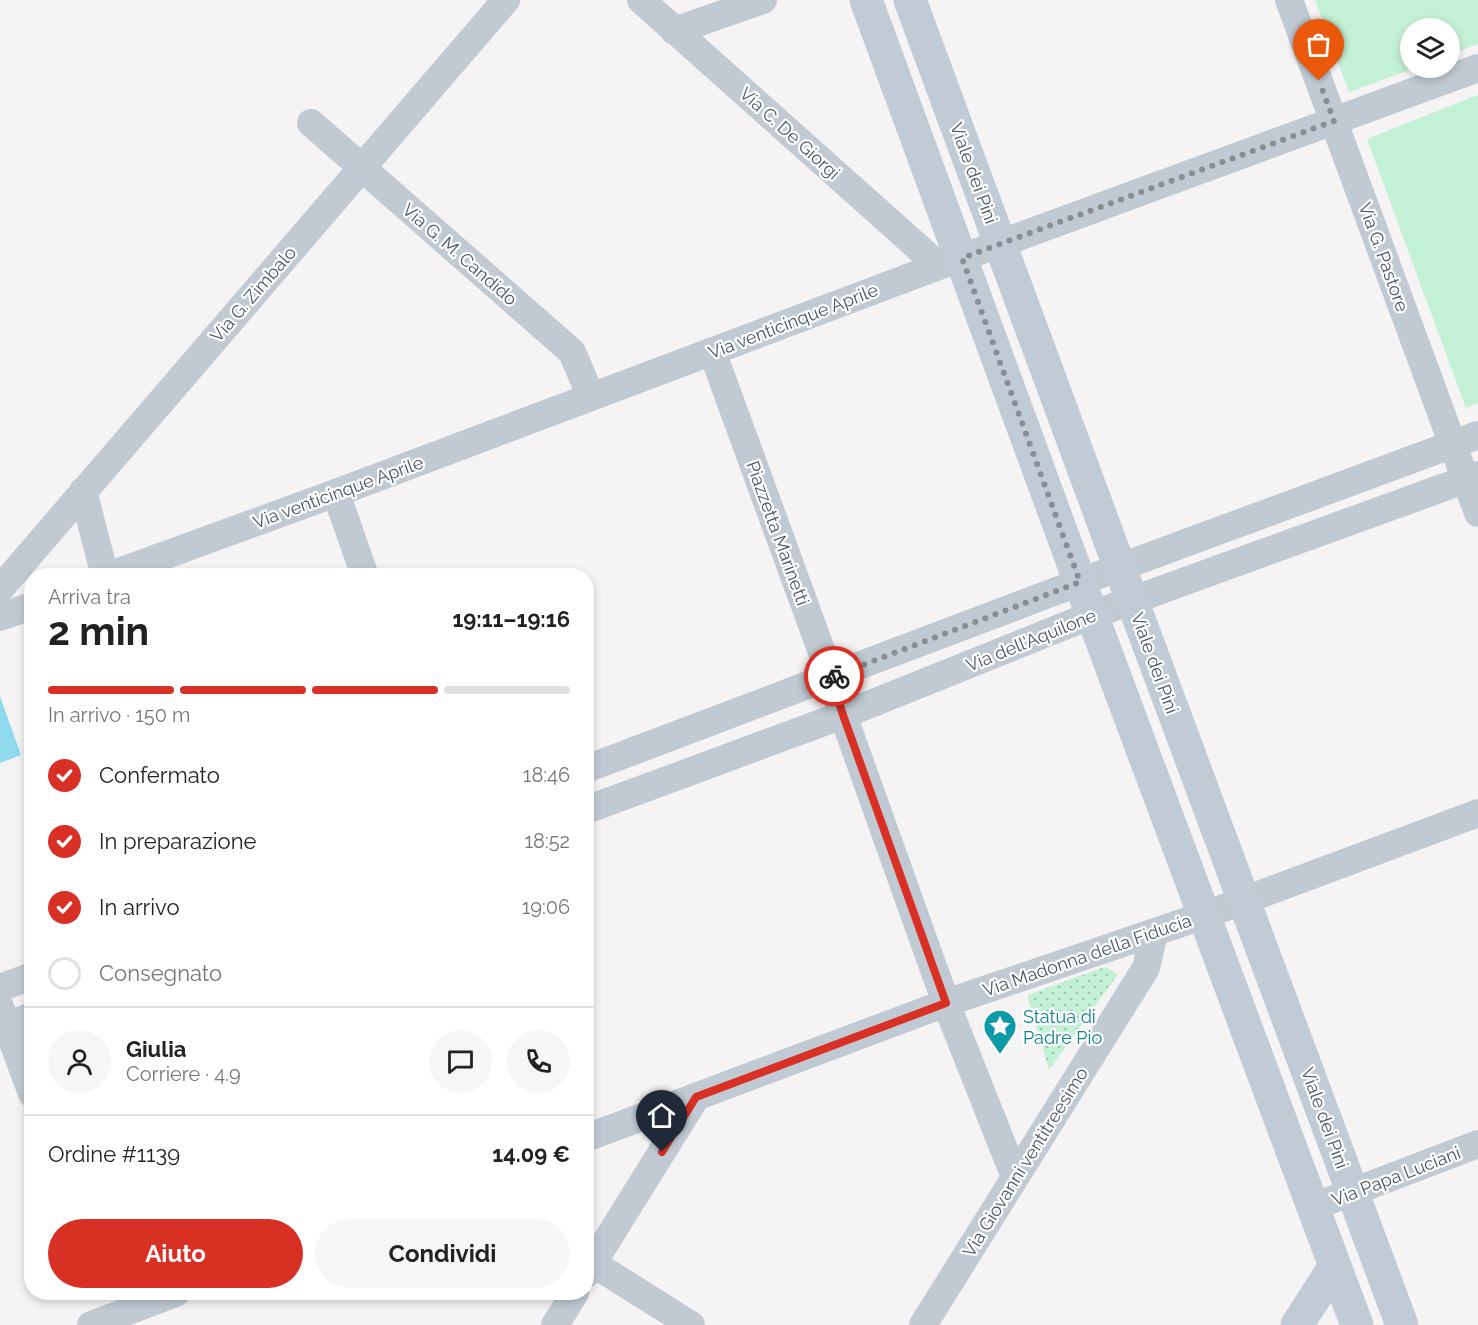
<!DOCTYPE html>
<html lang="it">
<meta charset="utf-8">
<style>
body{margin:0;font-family:Raleway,sans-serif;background:#f6f6f6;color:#222;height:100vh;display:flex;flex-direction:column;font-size:22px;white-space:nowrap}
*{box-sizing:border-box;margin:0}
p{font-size:20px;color:#767676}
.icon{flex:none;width:33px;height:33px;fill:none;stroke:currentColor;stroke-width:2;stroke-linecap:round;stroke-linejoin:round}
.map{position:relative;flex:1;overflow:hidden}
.details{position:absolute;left:24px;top:568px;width:570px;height:732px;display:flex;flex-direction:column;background:#fff;border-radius:24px;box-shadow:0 3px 9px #0003}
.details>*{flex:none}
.buttons{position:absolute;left:1400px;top:18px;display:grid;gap:12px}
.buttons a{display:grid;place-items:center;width:60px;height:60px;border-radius:50%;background:#fff;box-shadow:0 3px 9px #0003;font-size:30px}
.pin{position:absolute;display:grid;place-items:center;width:51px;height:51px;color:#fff;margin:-62px -26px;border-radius:50% 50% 50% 0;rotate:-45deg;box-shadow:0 0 6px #0007}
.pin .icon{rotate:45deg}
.courier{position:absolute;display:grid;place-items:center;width:60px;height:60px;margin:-30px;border:4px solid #d93025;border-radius:50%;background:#fff;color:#222;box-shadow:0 2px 8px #0007}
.overview em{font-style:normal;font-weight:700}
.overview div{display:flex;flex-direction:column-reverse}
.overview{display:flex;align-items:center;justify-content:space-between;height:102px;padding:0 24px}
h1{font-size:39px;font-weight:700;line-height:45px}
.bar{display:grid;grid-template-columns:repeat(4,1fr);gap:9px 6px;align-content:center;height:72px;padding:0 24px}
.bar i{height:8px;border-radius:4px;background:#e0e0e0}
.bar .current{background:#d93025}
.bar p{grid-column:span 4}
.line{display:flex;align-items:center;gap:15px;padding:0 24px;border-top:2px solid #e0e0e0}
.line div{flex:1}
.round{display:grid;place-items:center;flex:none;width:63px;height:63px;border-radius:32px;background:#f6f6f6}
ol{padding:0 24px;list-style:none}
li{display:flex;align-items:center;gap:18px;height:66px}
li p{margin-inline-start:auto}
li .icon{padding:6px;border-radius:50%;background:#d93025;color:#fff;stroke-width:4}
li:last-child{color:#767676}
li i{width:33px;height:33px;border:3px solid #e0e0e0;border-radius:50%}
.button{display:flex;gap:12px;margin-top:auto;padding:12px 24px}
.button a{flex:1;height:69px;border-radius:36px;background:#d93025;color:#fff;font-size:24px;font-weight:700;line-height:69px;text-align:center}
.button a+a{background:#f6f6f6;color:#222}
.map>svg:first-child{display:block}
</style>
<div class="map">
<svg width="1478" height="1325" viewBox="0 0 1478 1325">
<defs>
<pattern id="park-dots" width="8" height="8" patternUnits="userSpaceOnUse" patternTransform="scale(1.5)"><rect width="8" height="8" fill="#c3f1d5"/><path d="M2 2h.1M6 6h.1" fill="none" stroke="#a0c6b0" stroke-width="1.8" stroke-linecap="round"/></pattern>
</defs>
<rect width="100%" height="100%" fill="#f5f3f3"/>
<path fill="#c3f1d5" d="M1315 0H1478V44L1449 55V28H1410V68H1415L1349 92Z
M1478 95V403L1466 408 1367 139Z"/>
<path fill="url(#park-dots)" d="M1105 967 1118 974 1049 1070 1027 995Z"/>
<path fill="#90daee" d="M0 696 21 755 0 763Z"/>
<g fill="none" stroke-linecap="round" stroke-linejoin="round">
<path stroke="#c1cad2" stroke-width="28" d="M641 0 939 266
M1289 0 1478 513
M674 31 763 0
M311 123 572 352 591 397
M712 351 831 677 843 715 946 1003 1015 1177
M83 491 105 576
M336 493 365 576
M108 576 336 493 939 266 1478 68
M0 589 506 0
M0 617 32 606
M586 769 1080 582 1478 435
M586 810 843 715 1092 615 1478 475
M0 988 32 976
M0 1007 32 1094
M0 1028 32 1016
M586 1138 946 1003 1205 915 1478 813
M1313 1207 1478 1144
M586 1259 691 1325
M586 1274 696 1097
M91 1325 176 1293
M555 1325 575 1293
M923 1325 1146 968 1154 933"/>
<path stroke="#c1cbd6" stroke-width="33" d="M866 0 1092 615 1357 1325
M910 0 1120 568 1402 1325
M1297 1325 1335 1266"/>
</g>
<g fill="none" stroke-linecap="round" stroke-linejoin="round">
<path stroke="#868d94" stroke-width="6" stroke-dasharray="0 10.8" d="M834 676 1080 582 962 258 1334 121 1319 81"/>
<path stroke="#d93025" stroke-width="8" d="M662 1152 696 1097 946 1003 843 715 831 677 834 676"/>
</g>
<defs>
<symbol id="sight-pin" viewBox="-11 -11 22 30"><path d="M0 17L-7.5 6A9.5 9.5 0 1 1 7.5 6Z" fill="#0f9aa8" stroke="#fff"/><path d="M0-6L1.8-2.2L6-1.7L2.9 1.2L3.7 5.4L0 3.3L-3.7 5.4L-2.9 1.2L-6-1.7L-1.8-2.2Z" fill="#fff"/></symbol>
</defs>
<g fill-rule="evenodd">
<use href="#sight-pin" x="981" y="1007" width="38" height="52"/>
</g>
<g text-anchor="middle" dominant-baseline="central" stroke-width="4.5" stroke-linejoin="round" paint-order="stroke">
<g font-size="18" fill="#4a5661" stroke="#fff">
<text transform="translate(790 133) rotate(42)">Via C. De Giorgi</text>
<text transform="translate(974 173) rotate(70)">Viale dei Pini</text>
<text transform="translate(460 254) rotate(41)">Via G. M. Candido</text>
<text transform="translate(1384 257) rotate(70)">Via G. Pastore</text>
<text transform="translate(253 294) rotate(-49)">Via G. Zimbalo</text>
<text transform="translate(793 321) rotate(-21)">Via venticinque Aprile</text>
<text transform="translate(338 492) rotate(-20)">Via venticinque Aprile</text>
<text transform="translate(778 533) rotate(70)">Piazzetta Marinetti</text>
<text transform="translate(1031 640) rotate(-22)">Via dell'Aquilone</text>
<text transform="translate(1155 663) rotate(70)">Viale dei Pini</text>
<text transform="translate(1087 955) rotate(-19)">Via Madonna della Fiducia</text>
<text transform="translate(1325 1118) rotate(70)">Viale dei Pini</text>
<text transform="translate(1025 1162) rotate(-58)">Via Giovanni ventitreesimo</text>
<text transform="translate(1396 1176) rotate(-21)">Via Papa Luciani</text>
</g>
<g font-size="18" fill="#0d838f" stroke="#fff" text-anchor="start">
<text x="1023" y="1016">Statua di<tspan x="1023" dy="21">Padre Pio</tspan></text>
</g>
</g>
</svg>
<div class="buttons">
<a><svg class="icon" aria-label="layers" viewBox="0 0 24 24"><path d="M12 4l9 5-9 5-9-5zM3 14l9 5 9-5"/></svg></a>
</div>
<div class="pin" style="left:1319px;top:81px;background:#ea580c"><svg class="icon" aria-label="bag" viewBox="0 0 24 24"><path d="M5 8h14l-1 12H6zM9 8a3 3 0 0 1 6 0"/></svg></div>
<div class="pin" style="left:662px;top:1152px;background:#1f2937"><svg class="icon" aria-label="home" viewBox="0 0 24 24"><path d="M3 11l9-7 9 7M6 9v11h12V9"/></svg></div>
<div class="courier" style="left:834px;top:676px"><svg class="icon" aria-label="bike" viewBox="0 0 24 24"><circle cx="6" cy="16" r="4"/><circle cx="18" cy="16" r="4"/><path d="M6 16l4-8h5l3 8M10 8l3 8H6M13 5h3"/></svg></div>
<section class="details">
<div class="overview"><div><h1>2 min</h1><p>Arriva tra</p></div><em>19:11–19:16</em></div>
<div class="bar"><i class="current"></i><i class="current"></i><i class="current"></i><i></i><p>In arrivo · 150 m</p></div>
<ol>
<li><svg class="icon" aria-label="check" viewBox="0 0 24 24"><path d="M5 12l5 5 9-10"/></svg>Confermato<p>18:46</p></li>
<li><svg class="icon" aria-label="check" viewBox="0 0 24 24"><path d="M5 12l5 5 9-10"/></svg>In preparazione<p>18:52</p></li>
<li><svg class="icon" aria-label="check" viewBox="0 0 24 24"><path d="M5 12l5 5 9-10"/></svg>In arrivo<p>19:06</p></li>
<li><i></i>Consegnato</li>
</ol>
<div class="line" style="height:108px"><a class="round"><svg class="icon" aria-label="person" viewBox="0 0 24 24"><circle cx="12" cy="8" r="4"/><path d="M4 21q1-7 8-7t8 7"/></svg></a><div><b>Giulia</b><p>Corriere · 4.9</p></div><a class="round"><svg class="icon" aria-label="chat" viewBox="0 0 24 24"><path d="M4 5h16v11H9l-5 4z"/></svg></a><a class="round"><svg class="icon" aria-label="phone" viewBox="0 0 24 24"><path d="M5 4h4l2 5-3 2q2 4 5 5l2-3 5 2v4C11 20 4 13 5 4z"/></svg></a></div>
<div class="line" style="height:78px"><div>Ordine #1139</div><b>14.09 €</b></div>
<div class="button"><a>Aiuto</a><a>Condividi</a></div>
</section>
</div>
